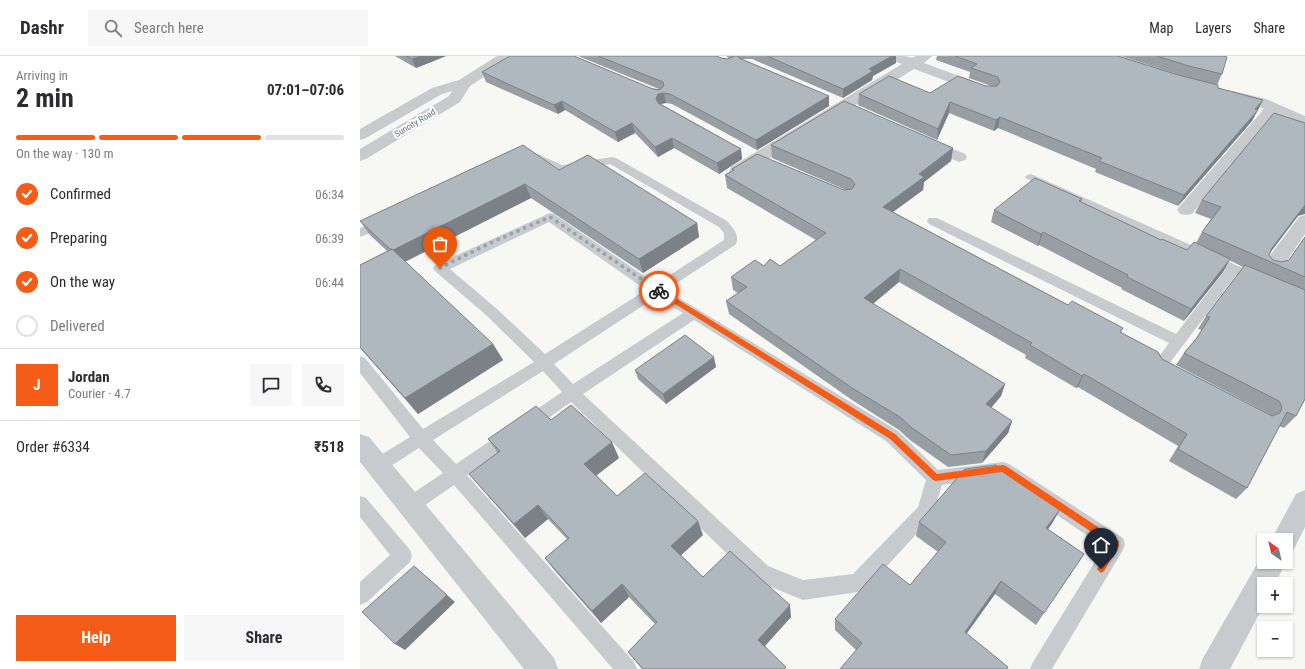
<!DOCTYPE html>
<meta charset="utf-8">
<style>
body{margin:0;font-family:"Roboto Condensed",sans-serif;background:#f7f7f7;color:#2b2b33;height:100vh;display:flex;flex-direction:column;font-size:15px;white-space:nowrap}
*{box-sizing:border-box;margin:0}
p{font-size:13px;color:#7c7c81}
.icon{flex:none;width:22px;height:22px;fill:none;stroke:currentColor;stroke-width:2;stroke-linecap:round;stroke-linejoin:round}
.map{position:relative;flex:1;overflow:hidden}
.drawer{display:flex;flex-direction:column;background:#fff;width:360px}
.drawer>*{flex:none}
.needle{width:26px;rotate:326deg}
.tools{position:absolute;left:897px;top:477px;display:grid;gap:8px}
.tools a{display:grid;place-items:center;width:36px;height:36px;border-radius:0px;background:#fff;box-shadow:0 1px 3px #0004;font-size:20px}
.pin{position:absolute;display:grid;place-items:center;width:34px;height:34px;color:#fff;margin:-41px -17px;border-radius:50% 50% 50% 0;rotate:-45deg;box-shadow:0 0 4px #0007}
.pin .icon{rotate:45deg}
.courier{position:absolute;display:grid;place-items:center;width:40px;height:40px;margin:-20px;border:3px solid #f55c17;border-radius:50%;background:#fff;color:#222;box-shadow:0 1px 5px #0007}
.overview em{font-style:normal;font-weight:700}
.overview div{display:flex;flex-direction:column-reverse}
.overview{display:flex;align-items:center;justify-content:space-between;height:68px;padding:0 16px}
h1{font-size:26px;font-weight:700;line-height:30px}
.bar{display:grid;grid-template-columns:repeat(4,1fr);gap:6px 4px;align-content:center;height:48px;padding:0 16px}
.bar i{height:5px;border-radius:3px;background:#e1e1e2}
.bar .current{background:#f55c17}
.bar p{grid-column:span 4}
.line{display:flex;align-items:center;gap:10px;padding:0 16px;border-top:1px solid #e1e1e2}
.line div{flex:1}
.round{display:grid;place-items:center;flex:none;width:42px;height:42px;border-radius:0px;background:#f7f7f7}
ol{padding:0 16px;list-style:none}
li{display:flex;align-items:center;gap:12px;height:44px}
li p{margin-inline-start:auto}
li .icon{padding:4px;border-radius:50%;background:#f55c17;color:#fff;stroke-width:4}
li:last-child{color:#7c7c81}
li i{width:22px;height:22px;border:2px solid #e1e1e2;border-radius:50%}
.primary-button{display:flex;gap:8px;margin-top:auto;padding:8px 16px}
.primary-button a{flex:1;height:46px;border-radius:0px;background:#f55c17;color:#fff;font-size:16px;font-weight:700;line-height:46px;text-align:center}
.primary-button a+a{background:#f7f7f7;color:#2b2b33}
header{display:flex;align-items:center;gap:24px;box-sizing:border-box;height:56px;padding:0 20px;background:#fff;border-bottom:1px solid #e1e1e2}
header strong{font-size:19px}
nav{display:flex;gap:22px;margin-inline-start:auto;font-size:14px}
.search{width:280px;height:36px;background:#f7f7f7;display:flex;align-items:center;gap:10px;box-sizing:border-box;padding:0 14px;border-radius:0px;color:#7c7c81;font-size:15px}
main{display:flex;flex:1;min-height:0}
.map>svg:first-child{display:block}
</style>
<header>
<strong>Dashr</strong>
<div class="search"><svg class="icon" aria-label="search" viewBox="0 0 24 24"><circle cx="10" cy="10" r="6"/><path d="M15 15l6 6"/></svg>Search here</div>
<nav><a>Map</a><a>Layers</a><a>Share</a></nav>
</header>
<main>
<section class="drawer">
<div class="overview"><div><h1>2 min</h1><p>Arriving in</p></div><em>07:01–07:06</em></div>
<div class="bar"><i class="current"></i><i class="current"></i><i class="current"></i><i></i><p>On the way · 130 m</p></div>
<ol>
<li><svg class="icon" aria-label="check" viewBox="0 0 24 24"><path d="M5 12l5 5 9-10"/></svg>Confirmed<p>06:34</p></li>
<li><svg class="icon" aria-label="check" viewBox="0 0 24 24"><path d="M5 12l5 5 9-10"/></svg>Preparing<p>06:39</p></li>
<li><svg class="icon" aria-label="check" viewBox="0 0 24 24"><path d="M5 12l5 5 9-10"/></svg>On the way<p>06:44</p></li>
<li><i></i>Delivered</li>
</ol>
<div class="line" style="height:72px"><b class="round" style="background:#f55c17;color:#fff">J</b><div><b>Jordan</b><p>Courier · 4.7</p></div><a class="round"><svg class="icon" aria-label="chat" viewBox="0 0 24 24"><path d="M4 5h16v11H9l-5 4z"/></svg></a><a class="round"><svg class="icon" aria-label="phone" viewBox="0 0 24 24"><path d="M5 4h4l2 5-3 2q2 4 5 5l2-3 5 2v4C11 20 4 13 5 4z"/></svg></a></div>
<div class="line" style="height:52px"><div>Order #6334</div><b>₹518</b></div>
<div class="primary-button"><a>Help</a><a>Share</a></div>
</section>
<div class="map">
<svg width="945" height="613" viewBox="0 0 945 613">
<rect width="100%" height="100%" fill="#f7f8f4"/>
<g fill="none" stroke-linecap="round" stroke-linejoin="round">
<path fill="#c7cbce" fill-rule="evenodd" d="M173 96 202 109 252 101 256 102 367 165C373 172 381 180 375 189L306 234 538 375 578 414 643 406 649 408 763 482 765 488 763 494 692 613H670L673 606 744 491 641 421 582 429 572 461 505 534 498 536 443 544 394 524 211 346 107 419 274 606 277 613H253L94 429 55 456 49 458 43 456 40 450 43 444 83 417 59 392 23 415 17 417 11 415 9 410 11 405 50 381 0 317V300L5 302 63 373 174 306 127 260 75 215 73 212 75 209 190 157 194 158 296 228 364 184V177L359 171 250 108 201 116 169 101 167 99ZM189 166 286 234 185 298 137 253 90 213ZM296 241 323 257 213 328 194 308ZM334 264 526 385 566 424 558 451 493 518 443 524 408 510 223 338ZM183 315 202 336 96 408 73 384Z
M671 118 903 221 905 224 903 227 898 229 893 227 876 219 809 308 815 312 818 316 815 320C807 323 797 318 792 310L809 287 569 168 567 165 569 162H577L816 278 865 214 667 123 665 121 667 119Z
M25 162 29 163 31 166 29 169 0 181V172Z
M0 440 6 442 50 494 52 500 50 506 7 546 0 549V526L30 499 0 461Z"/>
<path fill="#c7cbce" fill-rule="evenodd" d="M526 0H545L552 2 556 0H572L564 7 626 30 628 33 626 36 621 37 616 36 554 13 383 119 377 120 371 119 369 115 371 111 542 8 528 3Z
M873 35 906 43 945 60V71L915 58 832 158 826 159 820 158 817 154 820 150 904 53 896 49 868 42 866 39 868 36Z
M565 81 605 98 607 101 605 104 599 106 559 89 557 86 559 83Z
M945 159V178L919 216 912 218 905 216 902 211 905 206 939 161Z
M0 378 9 381 194 602 198 613H164L0 406Z
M945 434V471L934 493 926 496V484H911L936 438Z
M904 496V506H926L915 528H904V549L870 613H839L843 602Z"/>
<path fill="#c7cbce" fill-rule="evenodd" d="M137 0H153L151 3 110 30 100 46 6 103 0 105V93L89 40 92 35 82 38 6 82 0 84V73L72 32 99 24Z"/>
</g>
<path fill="#979ea4" d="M35 0H86L56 12Z
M218 0H357L361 2 367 3 369 2 366 0H363H536V7L513 20 512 24 483 42 392 3H381L469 40V50L397 94 312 48 306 47 301 48 381 93 382 103 359 118 314 92 298 101 275 77 258 86 205 54 198 58 126 26 122 16 299 33Z
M577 0H758L826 21 761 0H863L862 18 857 29 858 32 903 44 892 65 818 150 735 116 736 113 638 72 634 75 589 57 577 84 498 49 499 38 570 37 626 30H631L609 22 610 16 576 4Z
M411 89 593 92 591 105 564 126 563 134 533 156 708 249 763 272 761 276 802 303 909 359V358L816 309 824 297 836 283 842 274 838 273 846 260 883 211 869 204 863 216 824 265 761 233 762 232 679 189 678 190 631 166 634 154 722 143 721 146 801 184 827 194 836 187 842 176 851 163 835 157 842 144 938 160 910 196 909 199 913 204 921 206 929 204 945 181V343L936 360 924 372 919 370 887 432 876 443 809 405 818 390 718 331 716 332 665 302 666 299 539 226 513 248 645 328 641 340 631 352 652 365 648 377 622 407 588 411 550 384 539 374 492 344 369 258 366 245 378 237 373 234 371 221 404 210H420L456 184 367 132 365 119 372 115V113L484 134H486L412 102Z
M199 114 337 167 339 181 283 217 171 142 45 206 133 288 143 304 58 358 0 292V209L27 195 9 178 0 165Z
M356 311 306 348 278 323 275 314Z
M191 364 259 402 236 419 257 440 343 479 321 499 343 521 431 561 405 590 426 613H282L268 596 295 568 269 541 241 567 195 515 185 502 207 483 188 463 165 482 121 432 109 418 138 397 128 383Z
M559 466H693L688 473 724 498 676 569 635 538 606 577 496 594 475 574V563L550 529 578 496 556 480Z"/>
<path fill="#7b8186" d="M60 0H86L56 12 52 3Z
M532 0H536V7L513 20 512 24 483 42V33L509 13Z
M304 37 306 47 300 48 296 43 298 38Z
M469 40V50L397 94 396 84Z
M903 44 892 65 818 150 824 139Z
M202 45 205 54 198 58 194 49Z
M590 46 589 57 577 84 578 73Z
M640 61 638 72 634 75 636 64Z
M272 67 275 77 258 86 255 76Z
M312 82 314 92 298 101 295 91Z
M593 92 591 105 564 126 563 134 522 164 523 151 559 118Z
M381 93 382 103 359 118 357 107Z
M165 128 171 142 40 208 31 194Z
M945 149V158L938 160 904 205 912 192Z
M337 167 339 181 283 217 279 203Z
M683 176 679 189 678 190 681 178Z
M870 203 863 216 824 265 831 253Z
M540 213 539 226 504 255V242Z
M133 288 143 304 58 358 45 342Z
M354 301 356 311 306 348 303 338Z
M724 318 718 331 716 332 722 320Z
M645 328 641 340 623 361 626 348Z
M652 365 648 377 622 407 626 395Z
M252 386 259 402 232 423 224 408Z
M178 449 188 463 165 482 154 468Z
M701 452 693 466 679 486 686 472Z
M338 465 343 479 317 503 311 490Z
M54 510 95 546 45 594 35 588Z
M641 525 635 538 600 587 605 576Z
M262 528 269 541 241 567 232 555Z
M430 549 431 561 401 594 398 584Z"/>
<path fill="#b0b8bf" stroke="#7b8186" d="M46 0H60L52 3Z
M150 0H214L293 33 299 34 304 30 303 26 238 0H357L361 2 367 3 373 1 374 0H378L379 2 469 40 396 84 310 38 304 37 298 38 296 43 298 47 381 93 357 107 312 82 295 91 272 67 255 76 202 45 194 49 122 16Z
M407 0H532L509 13 513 15 483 33Z
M595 0H758L818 19 858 29V32L903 44 895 53 898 54 824 139 739 105 742 102 640 61 636 64 590 46 578 73 499 38 529 20 570 37 598 20 626 30H637L640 26 638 21 611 12 617 8Z
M797 0H863L867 1 862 18 829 10Z
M484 45 593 92 559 118 564 121 523 151 708 249 712 245 763 272 760 276 798 296 802 303 912 360 920 357 922 351 919 345 824 297 836 283 850 261 846 260 885 209 945 234V343L936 360 927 356 887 432 818 393 827 378 724 318 722 320 670 289 672 287 540 213 504 242 645 328 626 348 652 365 626 395 591 399 552 372 540 361 492 332 366 245 387 231 371 221 395 204 404 210 410 203 420 210 466 177 365 119 374 114 372 113 397 98 484 134 492 133 495 128 491 123 411 89Z
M914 57 945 67V149L912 192 909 199 913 204 921 206 929 204 945 181V221L842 176 861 151 842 144Z
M163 89 199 114 228 99 337 167 279 203 165 128 33 194 32 193H30L0 165Z
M675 122 722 143 719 145 801 184 802 183 827 194 834 186 870 203 831 253 767 221 768 219 683 176 681 178 634 154Z
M32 193 133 288 45 342 0 291V209Z
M325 279 354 301 303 338 275 314Z
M211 349 252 386 224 408 257 440 285 417 338 465 311 490 343 521 370 495 430 549 398 584 426 611 424 613H283L268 596 297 566 262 528 232 555 185 502 209 482 178 449 154 468 109 418 140 395 128 383 176 350 191 364Z
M636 409 701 452 686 472 724 498 684 557 641 525 605 576 648 611 647 613H480L502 587 475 563 523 508 550 529 586 486 559 466 605 413Z
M54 510 87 539 35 588 2 556Z"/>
<path fill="#f55c17" d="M296 233H301L535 378 577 418 643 409 646 410 759 485V490L744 515 741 517 737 513 751 489 642 416 576 425 573 424 530 383 296 236Z"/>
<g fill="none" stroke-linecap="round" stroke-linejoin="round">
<path stroke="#97a3ae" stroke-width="4" stroke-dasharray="0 7.2" d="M80 212 128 188 190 161 299 235"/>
</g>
<g text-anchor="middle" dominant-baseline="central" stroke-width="4" stroke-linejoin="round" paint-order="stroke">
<g font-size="9" fill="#637588" stroke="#fff">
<text transform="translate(55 67) rotate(-31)">Suncity Road</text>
</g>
</g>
</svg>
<div class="tools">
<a><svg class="needle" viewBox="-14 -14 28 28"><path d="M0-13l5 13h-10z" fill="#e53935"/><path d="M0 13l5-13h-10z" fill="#7c7c81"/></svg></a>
<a>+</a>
<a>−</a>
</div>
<div class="pin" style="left:80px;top:212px;background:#ea580c"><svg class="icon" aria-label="bag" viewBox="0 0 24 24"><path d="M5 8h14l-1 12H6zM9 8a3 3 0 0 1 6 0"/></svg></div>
<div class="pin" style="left:741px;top:513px;background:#1f2937"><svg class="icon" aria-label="home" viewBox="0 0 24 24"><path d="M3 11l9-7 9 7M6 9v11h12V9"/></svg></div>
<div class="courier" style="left:299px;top:235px"><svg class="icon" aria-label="bike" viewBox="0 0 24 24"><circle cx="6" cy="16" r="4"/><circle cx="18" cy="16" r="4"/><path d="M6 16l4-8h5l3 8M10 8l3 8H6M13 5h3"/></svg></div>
</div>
</main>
